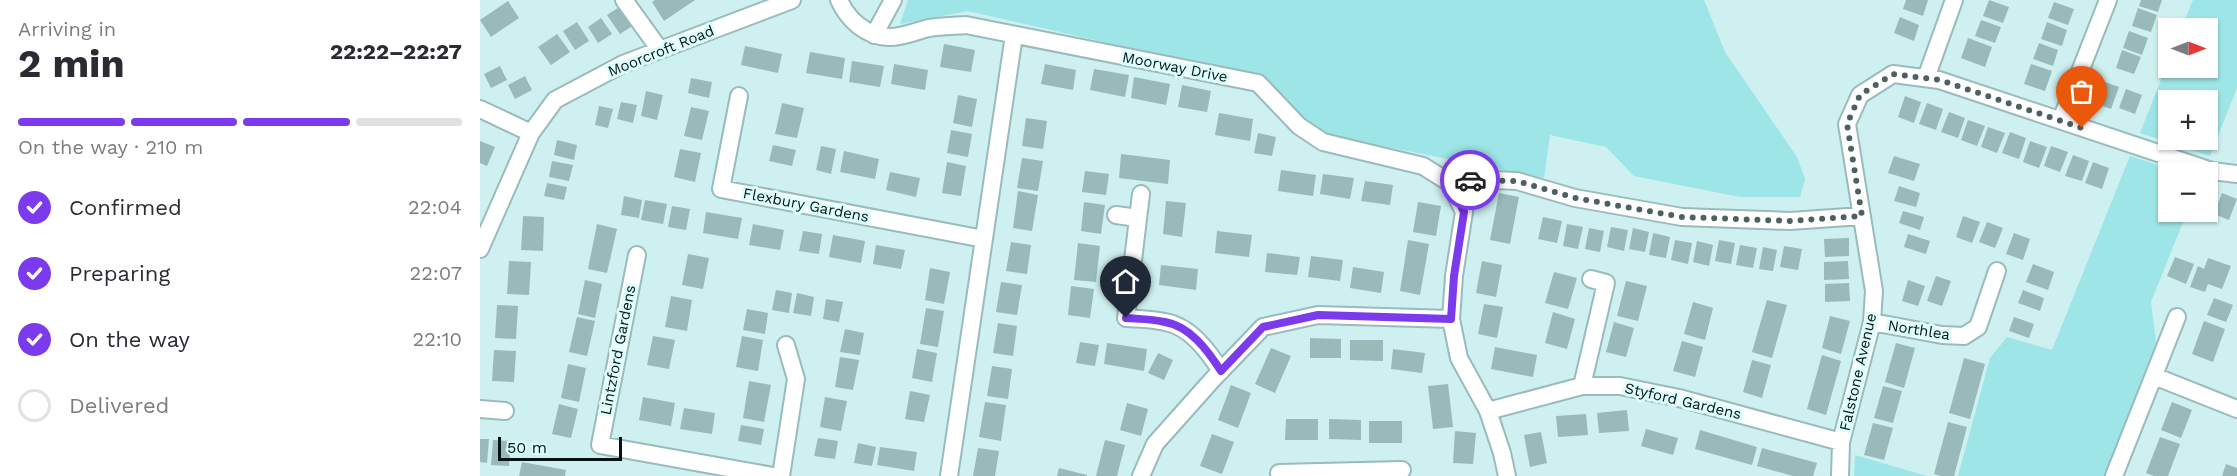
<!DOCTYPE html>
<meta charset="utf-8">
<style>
body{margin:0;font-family:"Work Sans",sans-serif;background:#f7f7f7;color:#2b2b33;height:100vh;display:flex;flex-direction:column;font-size:22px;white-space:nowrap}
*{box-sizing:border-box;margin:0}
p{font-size:20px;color:#7c7c81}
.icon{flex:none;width:33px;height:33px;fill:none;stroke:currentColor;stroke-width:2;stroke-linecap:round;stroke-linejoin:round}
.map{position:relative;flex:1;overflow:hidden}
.drawer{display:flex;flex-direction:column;background:#fff;width:480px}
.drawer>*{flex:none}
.needle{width:39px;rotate:90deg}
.fabs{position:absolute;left:1678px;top:18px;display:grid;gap:12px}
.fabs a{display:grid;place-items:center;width:60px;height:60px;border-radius:0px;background:#fff;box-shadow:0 2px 4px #0004;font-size:30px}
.scale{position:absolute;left:18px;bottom:15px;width:124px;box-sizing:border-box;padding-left:6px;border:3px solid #081414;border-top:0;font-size:16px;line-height:21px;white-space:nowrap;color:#081414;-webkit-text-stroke:4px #dcfefd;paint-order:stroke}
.pin{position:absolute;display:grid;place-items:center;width:51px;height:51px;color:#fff;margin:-62px -26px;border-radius:50% 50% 50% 0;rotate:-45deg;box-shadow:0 0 6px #0007}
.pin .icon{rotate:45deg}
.courier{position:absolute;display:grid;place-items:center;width:60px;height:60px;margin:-30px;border:4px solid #7c3aed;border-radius:50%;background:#fff;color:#222;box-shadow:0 2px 8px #0007}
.overview em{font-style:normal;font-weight:700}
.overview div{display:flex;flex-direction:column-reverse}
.overview{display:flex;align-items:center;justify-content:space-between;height:102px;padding:0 18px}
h1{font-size:39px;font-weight:700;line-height:45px}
.bar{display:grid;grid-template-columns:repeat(4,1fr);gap:9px 6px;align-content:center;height:72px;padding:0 18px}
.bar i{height:8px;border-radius:4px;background:#e1e1e2}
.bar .active{background:#7c3aed}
.bar p{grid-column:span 4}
ol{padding:0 18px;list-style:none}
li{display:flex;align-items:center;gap:18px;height:66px}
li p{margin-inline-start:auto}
li .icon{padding:6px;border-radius:50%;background:#7c3aed;color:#fff;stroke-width:4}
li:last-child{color:#7c7c81}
li i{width:33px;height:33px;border:3px solid #e1e1e2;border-radius:50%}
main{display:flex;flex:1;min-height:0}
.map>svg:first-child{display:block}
</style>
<main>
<section class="drawer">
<div class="overview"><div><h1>2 min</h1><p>Arriving in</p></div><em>22:22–22:27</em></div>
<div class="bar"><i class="active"></i><i class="active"></i><i class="active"></i><i></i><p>On the way · 210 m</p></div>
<ol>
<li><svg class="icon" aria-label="check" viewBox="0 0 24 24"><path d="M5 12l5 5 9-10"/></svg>Confirmed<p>22:04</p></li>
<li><svg class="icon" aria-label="check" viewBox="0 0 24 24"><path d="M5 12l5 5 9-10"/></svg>Preparing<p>22:07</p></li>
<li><svg class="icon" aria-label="check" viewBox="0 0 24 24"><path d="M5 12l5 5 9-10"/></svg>On the way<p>22:10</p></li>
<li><i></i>Delivered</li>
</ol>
</section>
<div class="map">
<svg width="1757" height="476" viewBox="0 0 1757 476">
<rect width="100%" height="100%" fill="#cff0f0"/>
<path fill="#9de5e6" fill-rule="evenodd" d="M428 0H1224L1245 52 1317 157 1325 179 1320 197H1260L1154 176 1126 147 1070 135 1064 178 842 134 781 78 488 11 420 24Z
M1713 0H1757V88L1730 156 1660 133 1689 59V68H1728V28H1701ZM1689 100H1728V140H1689Z
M1650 156 1700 172H1689V212H1707L1671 302 1676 343 1624 476H1478L1510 358 1527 337 1572 350Z
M1375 455 1447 476H1374Z"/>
<path fill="#99baba" d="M175 0H215L184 21 172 2Z
M1426 0H1448L1443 16 1423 9Z
M1509 0 1529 7 1523 23 1503 16Z
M1661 0H1682L1678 12 1659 6Z
M28 1 39 18 11 37 0 20Z
M1574 2 1594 9 1588 25 1568 18Z
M141 6 154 25 140 34 127 15Z
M1658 8 1677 15 1671 32 1652 26Z
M1420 17 1439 25 1434 41 1414 33Z
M121 18 132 34 118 43 108 27Z
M1501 20 1521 27 1515 43 1495 36Z
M97 22 109 41 95 50 83 31Z
M1567 22 1587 30 1582 46 1561 39Z
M1649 31 1668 38 1662 55 1643 48Z
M77 34 90 52 71 65 58 47Z
M1488 38 1512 47 1505 67 1481 58Z
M1559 43 1578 50 1573 66 1553 59Z
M464 44 495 50 491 72 460 67Z
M265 46 302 54 298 73 261 65Z
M1642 50 1661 57 1654 74 1636 68Z
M330 52 365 58 362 79 326 73Z
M372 61 404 66 400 87 369 82Z
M414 64 448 70 445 90 411 84Z
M565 64 596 70 593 90 561 84Z
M1551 64 1572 71 1565 91 1544 84Z
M20 66 27 80 11 88 4 74Z
M614 69 649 75 645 97 610 90Z
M45 76 52 90 35 99 28 85Z
M654 77 690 84 686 105 651 98Z
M211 78 232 82 229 98 208 93Z
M1622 81 1639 87 1631 109 1614 103Z
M702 85 731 91 727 112 698 107Z
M1646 89 1662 95 1655 114 1639 108Z
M166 91 183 95 177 120 161 116Z
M478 95 497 99 492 127 473 123Z
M1425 96 1441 102 1434 123 1418 117Z
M141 102 157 105 153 123 137 119Z
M302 103 324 108 317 138 295 134Z
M1447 103 1463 109 1456 130 1439 124Z
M119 106 133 109 128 128 115 125Z
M211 107 229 111 222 140 204 136Z
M1469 112 1485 118 1478 138 1461 132Z
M739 113 773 119 770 141 735 135Z
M546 118 567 121 563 149 542 146Z
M1488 120 1505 126 1497 146 1481 140Z
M1508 127 1525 133 1517 153 1501 147Z
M471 130 492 134 488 157 467 153Z
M1530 132 1546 138 1539 159 1522 153Z
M778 133 796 137 792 156 774 153Z
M77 140 97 145 94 160 74 155Z
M0 141 15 147 7 166 0 163Z
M1550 141 1567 147 1559 168 1543 162Z
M293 145 316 150 312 166 289 161Z
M341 146 356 149 351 174 336 170Z
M1571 146 1588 152 1580 172 1564 166Z
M200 149 221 153 215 182 194 177Z
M364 151 399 159 395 179 360 172Z
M641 154 690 160 688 184 639 178Z
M1593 155 1609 161 1602 181 1585 176Z
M1414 156 1440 164 1434 181 1408 173Z
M542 158 563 161 558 191 537 188Z
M72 161 93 165 89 181 69 177Z
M467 162 486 166 481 196 462 193Z
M1613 162 1629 168 1622 189 1605 183Z
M801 170 836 175 833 196 798 191Z
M605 171 629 174 626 195 602 192Z
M410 172 440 178 436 197 406 190Z
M843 174 874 178 870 199 840 194Z
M885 181 913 185 910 205 881 201Z
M67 183 87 187 84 200 64 196Z
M1419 186 1440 193 1436 207 1414 201Z
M538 191 558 195 552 231 533 228Z
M1728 192 1737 196 1729 216 1719 212H1728Z
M1019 193 1039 197 1030 244 1010 240Z
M1742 193 1757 199 1749 220 1734 214Z
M144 196 162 200 159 218 141 215Z
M165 200 187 204 183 224 161 220Z
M686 201 706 203 702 237 683 234Z
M604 202 625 205 621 234 601 231Z
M938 202 961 206 956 236 933 232Z
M192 206 210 209 206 230 188 227Z
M1423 211 1444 217 1440 230 1419 223Z
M226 212 262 218 258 239 223 233Z
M43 216 64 217 63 251 41 250Z
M1483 216 1500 222 1492 243 1476 237Z
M1063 217 1082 221 1077 243 1058 239Z
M1507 222 1523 228 1515 248 1499 242Z
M117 224 137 229 127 273 108 269Z
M273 224 304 230 300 250 269 245Z
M1087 224 1103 227 1098 249 1083 246Z
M1131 227 1148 230 1144 251 1127 247Z
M1109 228 1124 231 1120 252 1105 249Z
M1153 228 1169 232 1165 252 1149 249Z
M323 231 342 234 339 254 319 251Z
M737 231 772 235 769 257 735 253Z
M1173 233 1190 237 1186 258 1169 255Z
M1534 233 1550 239 1543 260 1526 254Z
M1428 234 1450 241 1446 254 1424 247Z
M353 235 385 241 381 263 349 257Z
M1369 238V256L1345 257 1344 239Z
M928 240 949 244 940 295 920 291Z
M1195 240 1212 243 1208 264 1191 260Z
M1239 240 1255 243 1251 264 1235 261Z
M1217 241 1233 245 1229 266 1213 262Z
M531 242 551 245 547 274 526 271Z
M598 243 620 246 616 282 594 280Z
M396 245 425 250 421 269 393 264Z
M1260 245 1277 248 1273 268 1256 265Z
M1304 246 1322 249 1318 270 1300 267Z
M1283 247 1297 250 1293 271 1279 269Z
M787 253 820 257 817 275 785 272Z
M208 254 229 258 223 289 202 285Z
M831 256 863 260 860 281 828 277Z
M1695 257 1714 264 1706 284 1687 276Z
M1728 258 1751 266 1742 289 1728 284 1725 292 1710 287 1718 266 1724 269Z
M29 261 51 262 49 295 27 294Z
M1002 261 1022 265 1016 297 996 293Z
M1368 261 1369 279 1344 280V262Z
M1553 264 1574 272 1568 290 1546 282Z
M681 265 718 269 716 290 679 285Z
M873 267 904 272 901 293 870 288Z
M450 268 470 272 464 304 445 300Z
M1074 272 1097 278 1088 309 1065 303Z
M1456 276 1471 281 1462 306 1447 301Z
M105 280 122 284 115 318 98 314Z
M1428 280 1445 286 1438 306 1422 301Z
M1146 281 1167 286 1158 321 1137 316Z
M521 282 542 285 537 315 516 312Z
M1369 283 1370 301 1345 302V284Z
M591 286 614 289 610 318 588 315Z
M296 290 312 293 309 313 292 310Z
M1543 290 1564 298 1560 311 1538 303Z
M317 293 334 297 331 316 313 313Z
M191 296 212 300 207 331 185 327Z
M1734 298 1753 305 1746 322 1727 315Z
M346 299 363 302 359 322 343 319Z
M1287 300 1307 305 1292 358 1272 352Z
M1213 302 1233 308 1225 340 1204 334Z
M1004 304 1023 307 1017 338 998 334Z
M17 305 38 306 36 339 15 338Z
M446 308 464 311 458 347 440 344Z
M267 309 288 313 285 334 263 330Z
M1073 312 1095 319 1087 349 1065 343Z
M1350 316 1370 321 1361 354 1342 348Z
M97 317 115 321 107 356 89 352Z
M1534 317 1554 324 1549 338 1529 331Z
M1724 321 1745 329 1733 362 1712 354Z
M1134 322 1154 328 1146 357 1126 352Z
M518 323 537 326 533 356 513 353Z
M365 329 384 333 380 355 360 352Z
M173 336 195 340 189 369 167 365Z
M262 336 283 340 278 371 256 367Z
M830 338 861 339V358H830Z
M870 340H903V361L870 360Z
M1202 341 1223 347 1215 377 1193 371Z
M600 342 619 345 615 366 596 363Z
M627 343 667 349 664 371 624 364Z
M1416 343 1435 348 1424 388 1405 382Z
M1015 347 1057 355 1053 377 1011 369Z
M791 348 811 356 795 393 775 384Z
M437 349 457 353 452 382 432 378Z
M913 349 945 353 942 373 911 369Z
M14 350 36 351 34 382 12 381Z
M678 353 693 360 684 380 668 373Z
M1342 355 1361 361 1346 415 1327 409Z
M360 357 379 360 373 390 355 387Z
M1484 358 1505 364 1490 419 1469 413Z
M1272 360 1291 365 1282 398 1263 392Z
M88 364 106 368 99 402 81 398Z
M512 366 532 369 528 399 507 396Z
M269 381 291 385 284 422 263 418Z
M968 384 973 427 953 429 948 386Z
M751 385 771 393 758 428 738 420Z
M1403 386 1422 391 1413 423 1394 418Z
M430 391 450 395 444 422 425 419Z
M163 397 195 403 191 426 159 420Z
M345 397 367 401 361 431 340 427Z
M505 402 526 405 521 441 499 437Z
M1692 402 1712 410 1701 438 1681 430Z
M647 403 668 409 661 436 640 430Z
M79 404 98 409 91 438 72 434Z
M204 408 235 413 232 434 200 429Z
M1147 410 1149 431 1119 433 1117 413Z
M1106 414 1108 435 1078 437 1076 416Z
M806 419H838V440H805Z
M849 419 881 420V440L849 439Z
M889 421H922V443H889Z
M1468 422 1487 427 1474 476H1461L1454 474Z
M1393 423 1413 428 1404 460 1384 455Z
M261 425 284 429 281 445 258 441Z
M1166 429 1198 438 1193 455 1161 446Z
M1220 430 1277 447 1272 465 1215 449Z
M975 431 996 433 993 464 973 463Z
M1061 432 1067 463 1050 467 1044 435Z
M732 434 754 442 742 474 720 466Z
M1680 437 1700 444 1688 476H1674L1666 473Z
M338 438 358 441 355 459 334 456Z
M0 439H9L7 463 0 462Z
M13 440 31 441 29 466 11 465Z
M625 440 645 445 637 476H616Z
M378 443 396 447 392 466 374 463Z
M400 447 437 452 434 471 397 465Z
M498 448 519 451 515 476H493Z
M1282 448 1337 463 1333 476H1313L1277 466Z
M42 462 86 470 85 476H39Z
M1746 464 1757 468V476H1742Z
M579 468 607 475V476H577Z"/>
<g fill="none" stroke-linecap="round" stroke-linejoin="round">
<defs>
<path id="minor" d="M144 0 180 50
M359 0C368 20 386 36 408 37 421 38 436 31 449 28 461 26 474 26 486 25L778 83 819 126 843 142 943 166 970 183
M394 35 413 0
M1446 78 1474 0
M259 96 241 189 504 239
M0 109 51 133
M1581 120 1628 0
M970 183 991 179 1037 181 1095 198 1202 217 1310 221 1382 216
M970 183 984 212 974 276 971 319 979 358 1008 411 1022 453 1027 476
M661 194 646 318C659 319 672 319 685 322 710 326 728 351 741 371
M636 215 658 218
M0 249 51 133 75 100 143 64 312 0
M157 255 120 445 293 476
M1392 322 1462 335 1484 336 1498 327 1517 271
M1674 376 1757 409
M1102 386 1126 283 1111 279
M0 409 25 411
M1008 411 1102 386H1140L1199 398 1361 442
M799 473 922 470
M301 476 316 379 306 345
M469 476 534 35
M661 476 675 444 733 379 783 327 838 315 971 319
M1360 476 1361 442 1392 322 1394 291 1367 124 1380 95 1413 74 1459 80 1732 171 1757 174
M1634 476 1697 317"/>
</defs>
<use href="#minor" stroke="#9abbbb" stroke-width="20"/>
<use href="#minor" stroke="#fff" stroke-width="16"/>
</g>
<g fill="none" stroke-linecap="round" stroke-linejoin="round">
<path stroke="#4e6161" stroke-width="6" stroke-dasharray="0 10.8" d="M990 180 1037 181 1095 198 1202 217 1310 221 1382 216 1367 124 1380 95 1413 74 1460 80 1602 128"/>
<path stroke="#7c3aed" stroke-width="8" d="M646 318C659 319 672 319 685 322 710 326 728 351 741 371L783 327 838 315 971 319 974 276 984 212 970 183 990 180"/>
</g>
<g text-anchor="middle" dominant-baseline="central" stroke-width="6" stroke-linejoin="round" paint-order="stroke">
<g font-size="15" fill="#081414" stroke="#dcfefd">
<text transform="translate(181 51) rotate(-22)">Moorcroft Road</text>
<text transform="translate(695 67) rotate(11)">Moorway Drive</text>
<text transform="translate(326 205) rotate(11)">Flexbury Gardens</text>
<text transform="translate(1439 330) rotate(9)">Northlea</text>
<text transform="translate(138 350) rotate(-79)">Lintzford Gardens</text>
<text transform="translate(1378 372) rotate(-77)">Falstone Avenue</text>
<text transform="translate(1203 401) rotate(13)">Styford Gardens</text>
</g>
</g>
</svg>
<div class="fabs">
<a><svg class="needle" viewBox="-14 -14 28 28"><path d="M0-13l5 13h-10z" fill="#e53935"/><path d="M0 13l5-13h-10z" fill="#7c7c81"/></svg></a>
<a>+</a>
<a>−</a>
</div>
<div class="scale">50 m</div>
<div class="pin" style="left:1602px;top:128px;background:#ea580c"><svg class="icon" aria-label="bag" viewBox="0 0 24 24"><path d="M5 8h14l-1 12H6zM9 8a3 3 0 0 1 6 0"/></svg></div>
<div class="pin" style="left:646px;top:318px;background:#1f2937"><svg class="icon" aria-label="home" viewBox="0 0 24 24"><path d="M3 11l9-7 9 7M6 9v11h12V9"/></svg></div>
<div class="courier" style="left:990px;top:180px"><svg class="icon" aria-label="car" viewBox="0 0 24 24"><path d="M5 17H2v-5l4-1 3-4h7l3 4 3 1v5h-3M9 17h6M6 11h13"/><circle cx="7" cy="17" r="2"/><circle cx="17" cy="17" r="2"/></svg></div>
</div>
</main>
